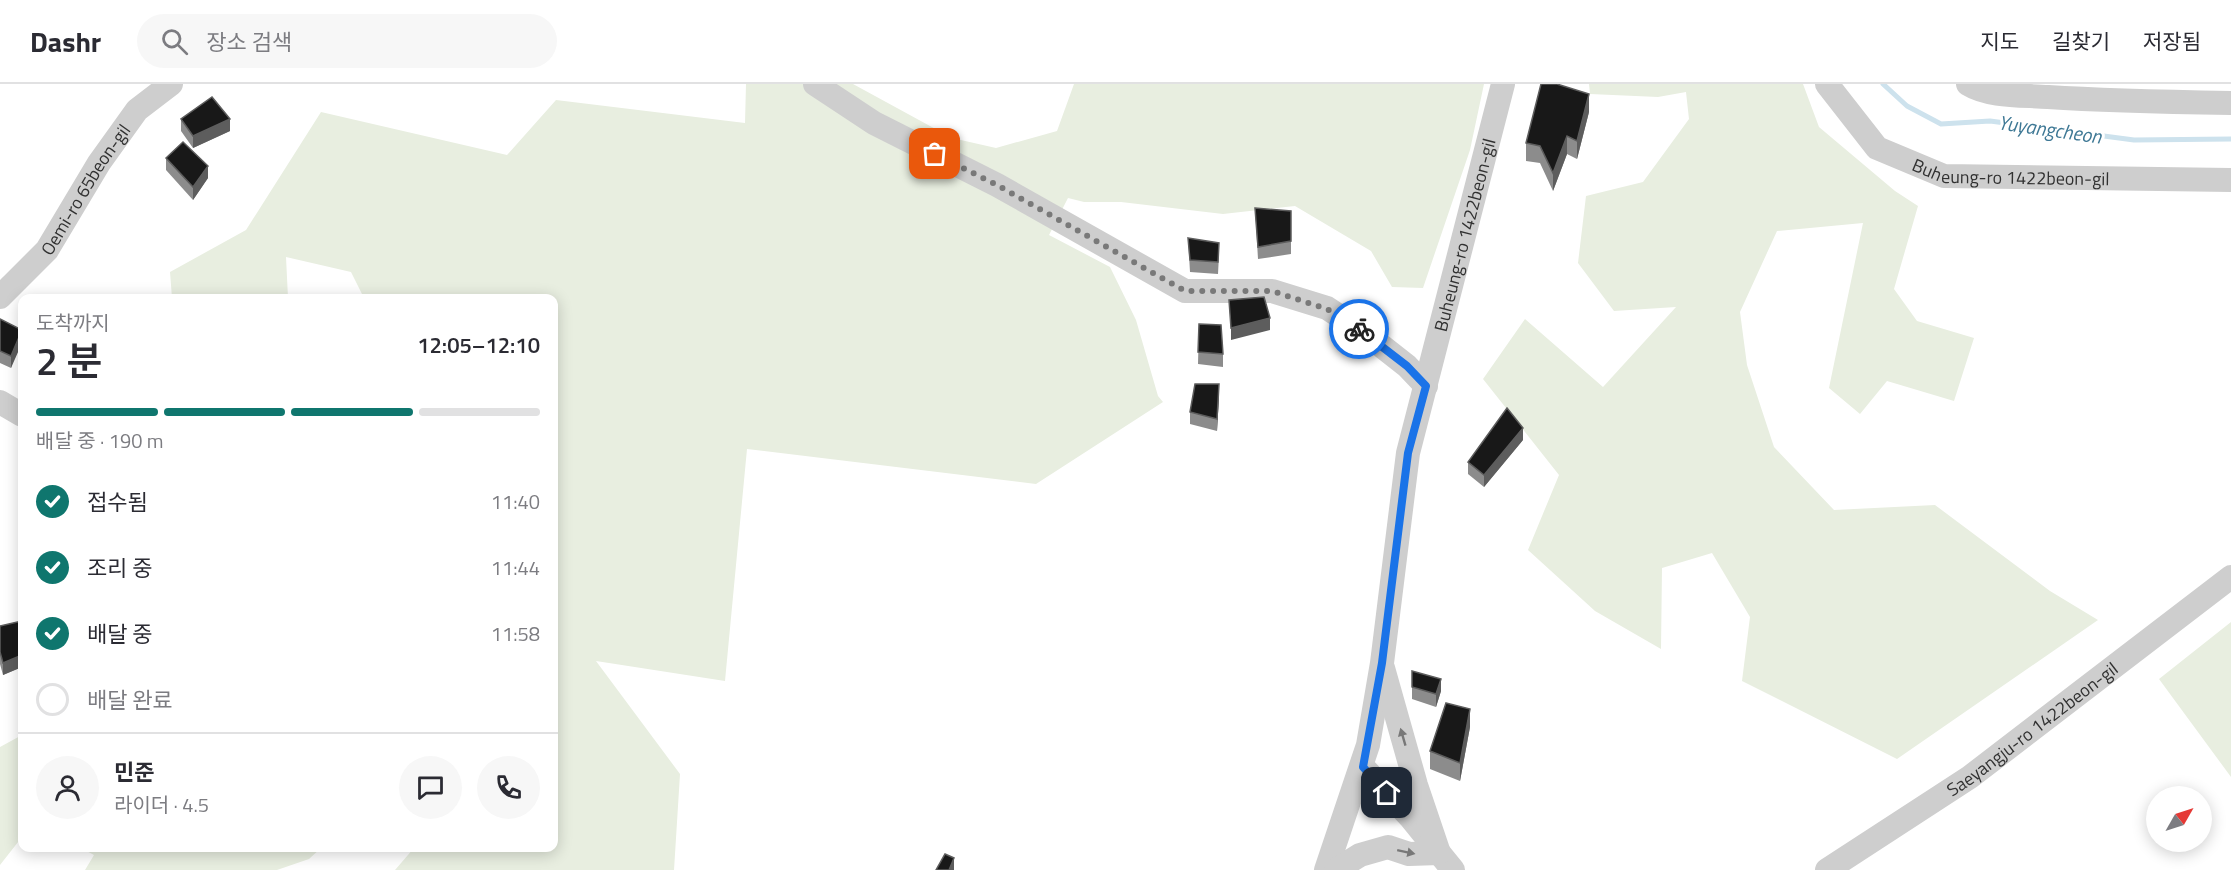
<!DOCTYPE html>
<html lang="ko">
<meta charset="utf-8">
<style>
body{margin:0;font-family:"Titillium Web","Noto Sans KR",sans-serif;background:#f7f7f7;color:#2b2b33;height:100vh;display:flex;flex-direction:column;font-size:22px;white-space:nowrap}
*{box-sizing:border-box;margin:0}
p{font-size:20px;color:#7c7c81}
.icon{flex:none;width:33px;height:33px;fill:none;stroke:currentColor;stroke-width:2;stroke-linecap:round;stroke-linejoin:round}
.map{position:relative;flex:1;overflow:hidden}
.drawer{position:absolute;left:18px;top:210px;width:540px;height:558px;display:flex;flex-direction:column;background:#fff;border-radius:12px;box-shadow:0 3px 15px #0003}
.drawer>*{flex:none}
.needle{width:39px;rotate:51deg}
.buttons{position:absolute;left:2146px;top:702px;display:grid;gap:12px}
.buttons a{display:grid;place-items:center;width:66px;height:66px;border-radius:50%;background:#fff;box-shadow:0 3px 15px #0003;font-size:30px}
.pin{position:absolute;display:grid;place-items:center;width:51px;height:51px;color:#fff;margin:-26px;border-radius:12px;box-shadow:0 3px 9px #0006}
.courier{position:absolute;display:grid;place-items:center;width:60px;height:60px;margin:-30px;border:4px solid #1a73e8;border-radius:50%;background:#fff;color:#222;box-shadow:0 2px 8px #0007}
.overview em{font-style:normal;font-weight:600}
.overview div{display:flex;flex-direction:column-reverse}
.overview{display:flex;align-items:center;justify-content:space-between;height:102px;padding:0 18px}
h1{font-size:39px;font-weight:600;line-height:45px}
.bar{display:grid;grid-template-columns:repeat(4,1fr);gap:9px 6px;align-content:center;height:72px;padding:0 18px}
.bar i{height:8px;border-radius:4px;background:#e1e1e2}
.bar .on{background:#0f766e}
.bar p{grid-column:span 4}
.line{display:flex;align-items:center;gap:15px;padding:0 18px;border-top:2px solid #e1e1e2}
.line div{flex:1}
.round{display:grid;place-items:center;flex:none;width:63px;height:63px;border-radius:32px;background:#f7f7f7}
ol{padding:0 18px;list-style:none}
li{display:flex;align-items:center;gap:18px;height:66px}
li p{margin-inline-start:auto}
li .icon{padding:6px;border-radius:50%;background:#0f766e;color:#fff;stroke-width:4}
li:last-child{color:#7c7c81}
li i{width:33px;height:33px;border:3px solid #e1e1e2;border-radius:50%}
header{display:flex;align-items:center;gap:36px;box-sizing:border-box;height:84px;padding:0 30px;background:#fff;border-bottom:2px solid #e1e1e2}
header strong{font-size:28px}
nav{display:flex;gap:33px;margin-inline-start:auto;font-size:21px}
.search{width:420px;height:54px;background:#f7f7f7;display:flex;align-items:center;gap:15px;box-sizing:border-box;padding:0 21px;border-radius:33px;color:#7c7c81;font-size:22px}
.map>svg:first-child{display:block}
</style>
<header>
<strong>Dashr</strong>
<div class="search"><svg class="icon" aria-label="search" viewBox="0 0 24 24"><circle cx="10" cy="10" r="6"/><path d="M15 15l6 6"/></svg>장소 검색</div>
<nav><a>지도</a><a>길찾기</a><a>저장됨</a></nav>
</header>
<div class="map">
<svg width="2231" height="786" viewBox="0 0 2231 786">
<rect width="100%" height="100%" fill="#fff"/>
<path fill="#e8eee0" d="M746 0H853L952 54 996 64 1057 47 1074 0H1484L1470 66 1423 204 1392 203 1371 167 1295 122 1223 130 1121 118H1084L1068 114 1049 151 1110 183 1136 236 1158 312 1163 318 1036 400 747 365 725 597 596 577 680 690 674 786H395L414 764H554V214H364L351 188 286 173 288 214H172L170 188 246 146 321 28 507 71 556 16 745 39Z
M1589 0H1803L1819 43 1895 107 1918 122 1894 205 1917 237 1974 254 1954 317 1887 297 1860 330 1829 304 1863 139 1777 147 1740 228 1747 281 1774 363 1834 426 1935 421 2050 507 2098 536 1897 675 1742 597 1750 533 1712 469 1662 484 1661 565 1595 527 1528 466 1559 391 1483 295 1525 235 1603 303 1676 223 1614 227 1578 179 1586 112 1643 98 1689 35 1686 8 1658 13 1590 10Z
M2231 538V693L2159 595Z
M22 651V753L0 781V663Z
M81 764H321L309 775 277 786H85L94 771Z"/>
<g fill="none" stroke-linecap="round" stroke-linejoin="round">
<path stroke="#cde2ed" stroke-width="5" d="M1883 0 1907 22 1941 40 1990 37 2134 56 2231 55"/>
<g stroke="#cecece" stroke-width="24">
<path d="M815 0 874 39 997 101 1185 207H1272L1327 224 1365 249 1407 282 1426 302"/>
<path id="s1" d="M1827 0 1877 64 1944 92 2231 96"/>
<path d="M1968 0C1989 13 2022 11 2048 13 2109 17 2170 18 2231 19"/>
<path id="s2" d="M0 213 47 166 99 79 137 26 171 0"/>
<path d="M0 318 22 331"/>
<path d="M1363 683 1410 733 1453 786"/>
<path id="s3" d="M1326 786 1368 661 1382 579 1408 369 1503 0"/>
<path d="M1336 786 1360 771 1388 763 1409 770 1439 769 1416 701 1383 584"/>
<path id="s4" d="M1827 786 1970 693 2231 493"/>
</g>
</g>
<path fill="#8c8c8c" d="M1589 28 1577 75 1567 70 1553 107 1540 79 1526 77V59Z
M181 35 230 47 193 64 181 47Z
M166 74 208 94 193 116 166 86Z
M1255 124 1291 127V170L1258 175Z
M1188 154 1219 171 1218 190 1190 188Z
M0 235 22 246 11 284 0 279Z
M1199 240 1223 270V283L1198 280Z
M1219 312 1217 347 1190 340V328Z
M1523 356 1484 403 1468 390V378Z
M22 537V583L3 591 0 580V542Z
M1412 587 1441 607 1436 623 1412 615Z
M1470 643 1460 697 1430 685V667Z"/>
<path fill="#5d5d5d" d="M1589 10V28L1577 75V57Z
M230 35V47L193 64V52Z
M1567 52V70L1553 107V89Z
M208 82V94L193 116V103Z
M1270 234V246L1231 256V244Z
M22 247V259L11 284V272Z
M1219 300V312L1217 347V335Z
M1523 344V356L1484 403V391Z
M22 571V583L3 591V579Z
M1441 595V607L1436 623V610Z
M1470 625V643L1460 697V679Z
M954 774V786H949Z"/>
<path fill="#181818" stroke="#5d5d5d" stroke-width="1.5" d="M1541 0H1557L1589 10 1577 57 1567 52 1553 89 1540 62 1526 59Z
M212 13 230 35 193 52 181 35Z
M183 58 208 82 193 103 166 74Z
M1255 124 1291 127V157L1258 163Z
M1188 154 1219 159 1218 178 1190 176Z
M1264 213 1270 234 1231 244 1229 216Z
M0 235 22 246 11 272 0 267Z
M1199 240 1221 241 1223 270 1198 268Z
M1195 300H1219L1217 335 1190 328Z
M1507 324 1523 344 1484 391 1468 378Z
M22 537V571L3 579 0 568V542Z
M1412 587 1441 595 1436 610 1412 603Z
M1446 619 1470 625 1460 679 1430 667Z
M945 770 954 774 949 786H936Z"/>
<defs><path id="oneway-solid" d="M-6-.8H1V-3.2L6.5 0L1 3.2V.8H-6Z" transform="scale(1.5)"/></defs>
<g fill="#787878">
<use href="#oneway-solid" transform="translate(1403 653) rotate(-106)"/>
<use href="#oneway-solid" transform="translate(1406 768) rotate(12)"/>
</g>
<g fill="none" stroke-linecap="round" stroke-linejoin="round">
<path stroke="#797979" stroke-width="6" stroke-dasharray="0 10.8" d="M935 70 997 101 1185 207H1272L1327 225 1359 245"/>
<path stroke="#1a73e8" stroke-width="8" d="M1359 245 1407 282 1426 302 1408 369 1382 579 1363 683 1387 709"/>
</g>
<g text-anchor="middle" dominant-baseline="central" stroke-width="6" stroke-linejoin="round" paint-order="stroke">
<g font-size="18" fill="#313131" stroke="#fff">
<text stroke="none"><textPath href="#s1" startOffset="220">Buheung-ro 1422beon-gil</textPath></text>
<text stroke="none"><textPath href="#s2" startOffset="138">Oemi-ro 65beon-gil</textPath></text>
<text stroke="none"><textPath href="#s3" startOffset="652">Buheung-ro 1422beon-gil</textPath></text>
<text stroke="none"><textPath href="#s4" startOffset="249">Saeyangju-ro 1422beon-gil</textPath></text>
</g>
<g font-size="20" font-style="italic" fill="#3e7895" stroke="#fff">
<text transform="translate(2050 45) rotate(8)">Yuyangcheon</text>
</g>
</g>
</svg>
<div class="buttons">
<a><svg class="needle" viewBox="-14 -14 28 28"><path d="M0-13l5 13h-10z" fill="#e53935"/><path d="M0 13l5-13h-10z" fill="#7c7c81"/></svg></a>
</div>
<div class="pin" style="left:935px;top:70px;background:#ea580c"><svg class="icon" aria-label="bag" viewBox="0 0 24 24"><path d="M5 8h14l-1 12H6zM9 8a3 3 0 0 1 6 0"/></svg></div>
<div class="pin" style="left:1387px;top:709px;background:#1f2937"><svg class="icon" aria-label="home" viewBox="0 0 24 24"><path d="M3 11l9-7 9 7M6 9v11h12V9"/></svg></div>
<div class="courier" style="left:1359px;top:245px"><svg class="icon" aria-label="bike" viewBox="0 0 24 24"><circle cx="6" cy="16" r="4"/><circle cx="18" cy="16" r="4"/><path d="M6 16l4-8h5l3 8M10 8l3 8H6M13 5h3"/></svg></div>
<section class="drawer">
<div class="overview"><div><h1>2 분</h1><p>도착까지</p></div><em>12:05–12:10</em></div>
<div class="bar"><i class="on"></i><i class="on"></i><i class="on"></i><i></i><p>배달 중 · 190 m</p></div>
<ol>
<li><svg class="icon" aria-label="check" viewBox="0 0 24 24"><path d="M5 12l5 5 9-10"/></svg>접수됨<p>11:40</p></li>
<li><svg class="icon" aria-label="check" viewBox="0 0 24 24"><path d="M5 12l5 5 9-10"/></svg>조리 중<p>11:44</p></li>
<li><svg class="icon" aria-label="check" viewBox="0 0 24 24"><path d="M5 12l5 5 9-10"/></svg>배달 중<p>11:58</p></li>
<li><i></i>배달 완료</li>
</ol>
<div class="line" style="height:108px"><a class="round"><svg class="icon" aria-label="person" viewBox="0 0 24 24"><circle cx="12" cy="8" r="4"/><path d="M4 21q1-7 8-7t8 7"/></svg></a><div><b>민준</b><p>라이더 · 4.5</p></div><a class="round"><svg class="icon" aria-label="chat" viewBox="0 0 24 24"><path d="M4 5h16v11H9l-5 4z"/></svg></a><a class="round"><svg class="icon" aria-label="phone" viewBox="0 0 24 24"><path d="M5 4h4l2 5-3 2q2 4 5 5l2-3 5 2v4C11 20 4 13 5 4z"/></svg></a></div>
</section>
</div>
